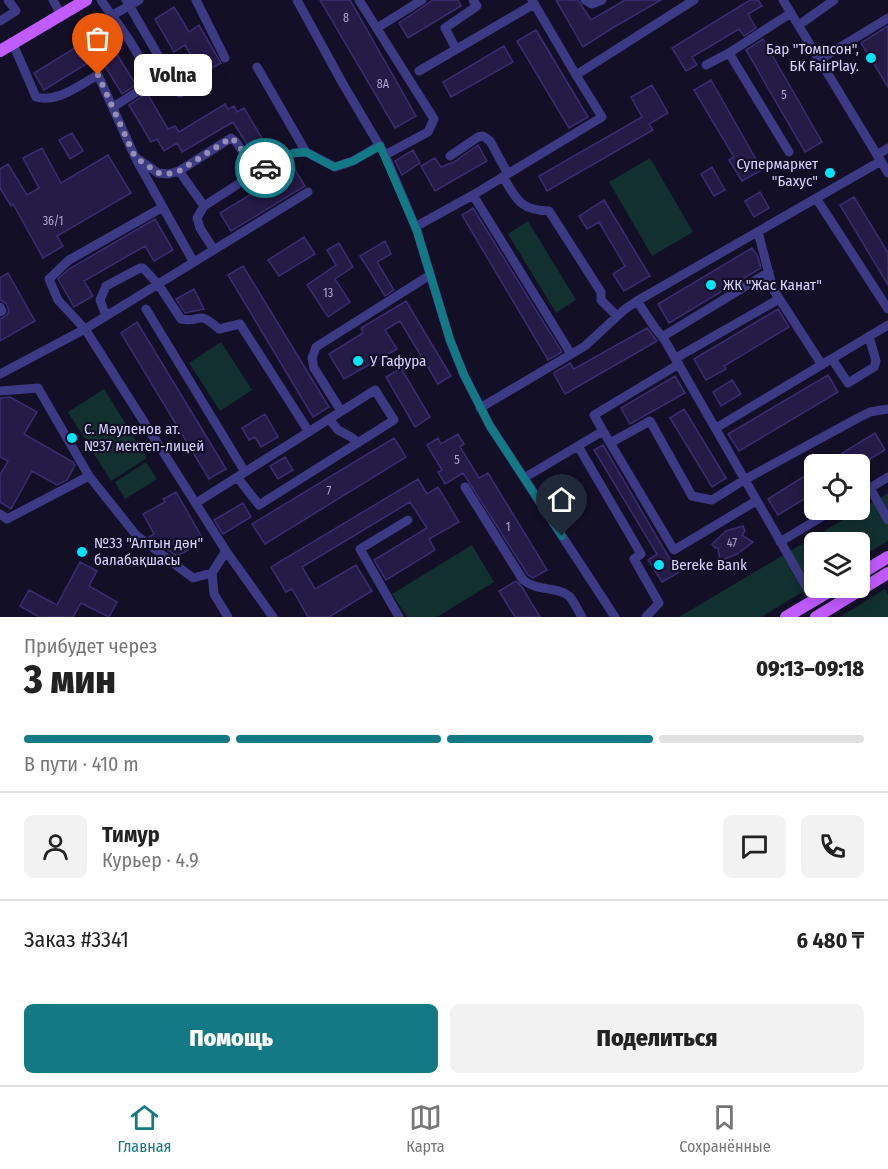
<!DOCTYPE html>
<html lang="ru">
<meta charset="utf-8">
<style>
body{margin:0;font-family:"Fira Sans Condensed",sans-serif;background:#f2f2f2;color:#222;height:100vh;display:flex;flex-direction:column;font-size:22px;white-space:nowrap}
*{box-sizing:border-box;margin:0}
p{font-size:20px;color:#767676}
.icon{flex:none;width:33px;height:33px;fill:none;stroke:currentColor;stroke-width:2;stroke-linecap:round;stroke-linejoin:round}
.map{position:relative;height:617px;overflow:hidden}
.sheet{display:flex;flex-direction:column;background:#fff;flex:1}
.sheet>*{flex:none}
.controls{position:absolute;left:804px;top:454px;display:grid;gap:12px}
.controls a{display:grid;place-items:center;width:66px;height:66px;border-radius:9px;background:#fff;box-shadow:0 3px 15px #0003;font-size:30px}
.pin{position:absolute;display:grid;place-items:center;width:51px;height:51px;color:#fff;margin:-62px -26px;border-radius:50% 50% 50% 0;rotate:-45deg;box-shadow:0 0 6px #0007}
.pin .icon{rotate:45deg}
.courier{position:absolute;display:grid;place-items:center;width:60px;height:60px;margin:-30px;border:4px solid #137a85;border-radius:50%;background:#fff;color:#222;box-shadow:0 2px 8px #0007}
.bubble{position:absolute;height:42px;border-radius:9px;background:#fff;box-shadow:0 3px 15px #0003;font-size:20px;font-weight:800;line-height:42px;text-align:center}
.summary em{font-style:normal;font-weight:800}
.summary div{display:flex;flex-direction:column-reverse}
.summary{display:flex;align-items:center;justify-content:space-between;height:102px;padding:0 24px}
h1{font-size:39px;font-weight:800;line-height:45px}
.bar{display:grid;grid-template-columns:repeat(4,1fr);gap:9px 6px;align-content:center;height:72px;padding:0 24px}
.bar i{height:8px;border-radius:4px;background:#e0e0e0}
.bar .active{background:#137a85}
.bar p{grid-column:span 4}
.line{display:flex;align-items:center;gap:15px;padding:0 24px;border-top:2px solid #e0e0e0}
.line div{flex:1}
.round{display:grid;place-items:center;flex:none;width:63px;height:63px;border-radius:9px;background:#f2f2f2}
.action{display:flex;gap:12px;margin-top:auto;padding:12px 24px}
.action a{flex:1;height:69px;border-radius:9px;background:#137a85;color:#fff;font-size:24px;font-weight:800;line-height:69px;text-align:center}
.action a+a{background:#f2f2f2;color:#222}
.tab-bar{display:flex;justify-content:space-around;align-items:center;height:84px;border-top:2px solid #e0e0e0;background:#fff;font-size:16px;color:#767676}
.tab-bar a{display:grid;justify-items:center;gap:3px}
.tab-bar .active{color:#137a85}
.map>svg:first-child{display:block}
</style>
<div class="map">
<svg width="888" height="617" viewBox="0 0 888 617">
<rect width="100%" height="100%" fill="#130f26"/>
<path fill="#12302f" d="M650 158 693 232 652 256 609 182Z
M528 221 576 300 556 313 508 234Z
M221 342 252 390 220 411 189 363Z
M104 389 147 458 111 481 68 412Z
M146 462 157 479 125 499 115 482Z
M888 493V541L860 558V543H814V585L761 617H679Z
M472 545 494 582 437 617H407L392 594Z
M885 589 888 594V617H840Z"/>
<path fill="#241b47" stroke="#3b2d73" stroke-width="1.5" d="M320 0H350L416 116 395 128Z
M433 0H458L461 6 408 38 399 23Z
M556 0H578L591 20 625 0H661L614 27 583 47Z
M750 0H758L762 6 748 14 756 28 744 36 739 29 692 57 697 65 686 71 672 48Z
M174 7 189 32 199 25 221 63 202 74 185 45 174 52 155 19Z
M888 26V87L861 43Z
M536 30 588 117 569 128 517 41Z
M91 38 95 44 100 41 104 47 110 43 136 85 122 94 99 56 44 90 34 73Z
M763 39 822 142 805 152 746 50Z
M504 46 513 62 451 97 443 82Z
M711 80 762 170 742 181 729 160 734 157 694 90Z
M652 85 668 113 649 124 653 130 547 191 539 176 642 117 631 97Z
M147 93 168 129 175 126 179 132 225 104 228 109 234 106 237 112 244 108 272 155 259 163 233 122 182 152 177 143 164 151 157 139 151 142 129 105Z
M72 133 83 151 70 159 59 140Z
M478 145 487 161 435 191 421 166 435 158 441 167 454 162Z
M42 148 61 183 108 155 131 193 57 236 63 246 43 258 13 204 11 206 0 188V169L8 164 27 195 39 188 23 158Z
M413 150 420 163 402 175 395 161Z
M712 167 725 190 714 196 701 174Z
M294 168 305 186 231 231 220 213Z
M760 192 769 208 754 217 745 201Z
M854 197 888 253V285L840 205Z
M604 200 650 276 624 291 613 274 625 266 599 222 587 229 579 216Z
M473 208 562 352 548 360 462 215Z
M155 219 173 250 154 261 145 246 84 281 93 296 74 307 58 279 69 269Z
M304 237 315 254 279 276 268 260Z
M385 241 391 254 377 262 394 290 385 296 360 256Z
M339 243 353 267 335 279 350 302 328 317 307 285 336 265 327 250Z
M752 248 758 257 761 268 669 323 658 304Z
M243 266 329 407 313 417 228 275Z
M8 273 35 321 0 341V319L7 315 9 311 6 303 0 300V278Z
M194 289 204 309 185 313 176 299Z
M406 301 451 376 438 384 400 321 385 330 397 349 344 379 329 354 363 333 361 328Z
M778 309 789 327 724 366 726 369 706 380 694 359Z
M137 322 226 469 209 479 121 333Z
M647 328 657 341 565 394 554 374 555 372 570 363 574 369Z
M401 368 430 417 415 427 386 377Z
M828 375 838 392 739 451 728 434Z
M675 376 685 393 630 424 621 408Z
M732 380 741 394 721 406 713 392Z
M10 397 37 412 24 434 73 462 75 465 67 480 57 485 32 471 11 509 0 502V475L8 461 0 457V400L1 398Z
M684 409 726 478 712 487 670 418Z
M265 414 278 437 261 447 255 437 249 440 242 428Z
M875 433 885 450 860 465H823Z
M458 434 464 444 460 447 479 478 488 473 547 570 533 578 528 575 463 473 445 484 438 472 442 470 427 445 438 438 441 444Z
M394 438 406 457 265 544 252 524Z
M603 445 678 573 662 582 648 560 657 554 594 450Z
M285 457 293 470 278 479 270 466Z
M814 470V493L778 515 768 499Z
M418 479 427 494 438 487 459 522 429 539 435 550 386 580 374 560 427 528 410 502 302 567 315 589 356 565 372 591 329 617H308L292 589 286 592 271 567Z
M176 492 204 541 177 556 149 537 154 534 143 514 165 502 163 499Z
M243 503 251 517 223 534 214 520Z
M743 526 745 531 742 535 753 542 737 554 720 561 718 548H715L712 544 726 531Z
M80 562 97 571 89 586 117 602 109 617 81 603 73 617H39L20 606 29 590 57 605Z
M516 581 522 587 540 617H515L499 591Z"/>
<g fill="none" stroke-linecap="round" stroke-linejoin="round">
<path stroke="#3d3a85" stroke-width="9" d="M53 0 61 15
M101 0C118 26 144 53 148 85L113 107
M126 0 180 93
M196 0 225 58
M297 0 343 84 385 155 417 231 450 340 464 375 490 426 615 617
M359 0 434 119 428 132 385 155
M532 0 576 75 694 0
M585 0 592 4 602 0
M783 0 888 173
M111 16 139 0
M0 21 16 11 8 0
M799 25 834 0
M377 28 422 0
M13 44 36 97C58 103 79 85 98 75L135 157 158 173 168 174 179 171 231 138 236 142 257 172
M456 49 445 28 477 6 473 0
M819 60 888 18
M706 65 729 53
M257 67 306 152
M419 71 534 4
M789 152 729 53 791 13
M877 155 888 148
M450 156 478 137 483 136 490 141 508 174
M137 161 193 261
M179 171 204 206
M503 177C517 200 520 210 549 211L601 292V300L617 316
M473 195 571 354
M816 198 888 309
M415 227 473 195 602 117 576 75
M758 232 773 289 822 365
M214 250 200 228 197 218 204 206 257 172 294 153 306 152 335 167 353 161 380 145
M637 301 655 328 664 339 814 600
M0 307 2 311 0 312
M146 309 245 472
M106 316 100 300 106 286 140 268H143L158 284 181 319C203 323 196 309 219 329L240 324 309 432
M662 337 769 272
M676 358 779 299
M832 359 848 383 874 367 876 361 869 336
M0 374 85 329 58 300 49 279 69 260 163 207
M0 391 38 388 89 476 136 535 193 578 212 573
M480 408 585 346 625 309 637 301 881 161
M341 411 314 368 312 358 316 347 430 275
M329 419 338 430 351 437 358 443
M716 428 888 325
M603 431 674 550 756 501
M610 443 650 421 692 496 712 500 744 480 858 418 870 412 888 409
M578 446 641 554 634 559 659 603 646 617
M524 478 603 431 594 415 679 364
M465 487 523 580C539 592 556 586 569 596 574 601 578 611 582 617
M870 488 888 477
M860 494 870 488 888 520
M196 503 375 390 394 420 259 505 237 477
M0 514 7 519 89 476
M780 542 833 510
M226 551 212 573 214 594 228 617
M273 617 226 551 85 329 308 192
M399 617 360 549 408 520"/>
<path stroke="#c25bff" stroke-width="12" d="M0 51 86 0
M860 574 888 557
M786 617 835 588
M816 617 888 573"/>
</g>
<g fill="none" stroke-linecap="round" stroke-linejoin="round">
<path stroke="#948fb3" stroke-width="6" stroke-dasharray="0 10.8" d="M98 75 135 157 158 173 168 174 179 171 231 138 236 142 257 172 265 168"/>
<path stroke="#137a85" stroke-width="8" d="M265 168 294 153 306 152 334 167 353 161 380 146 417 231 450 340 464 375 490 426 562 536"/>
</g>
<g fill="#00e5ff" stroke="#130f26" stroke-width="2">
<circle cx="871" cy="58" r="6"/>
<circle cx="830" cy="173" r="6"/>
<circle cx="711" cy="285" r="6"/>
<circle cx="358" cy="361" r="6"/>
<circle cx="72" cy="438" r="6"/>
<circle cx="82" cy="552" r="6"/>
<circle cx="659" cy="565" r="6"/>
</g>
<g text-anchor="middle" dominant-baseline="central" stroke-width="4.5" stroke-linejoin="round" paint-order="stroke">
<g font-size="12" fill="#aca6d1">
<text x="346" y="18">8</text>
<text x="383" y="84">8А</text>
<text x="784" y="95">5</text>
<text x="53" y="221">36/1</text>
<text x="328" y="293">13</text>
<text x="457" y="460">5</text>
<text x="329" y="491">7</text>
<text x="508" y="527">1</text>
<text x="732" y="543">47</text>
</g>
<g font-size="15" fill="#d9d4ff" stroke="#130f26" text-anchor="start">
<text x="859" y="49" text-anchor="end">Бар "Томпсон",<tspan x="859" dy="17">БК FairPlay.</tspan></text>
<text x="818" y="164" text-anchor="end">Супермаркет<tspan x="818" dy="17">"Бахус"</tspan></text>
<text x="723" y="285">ЖК "Жас Канат"</text>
<text x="370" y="361">У Гафура</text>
<text x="84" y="429">С. Мәуленов ат.<tspan x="84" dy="17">№37 мектеп-лицей</tspan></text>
<text x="94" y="543">№33 "Алтын дән"<tspan x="94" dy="17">балабақшасы</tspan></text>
<text x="671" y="565">Bereke Bank</text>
</g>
</g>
</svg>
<div class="controls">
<a><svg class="icon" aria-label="locate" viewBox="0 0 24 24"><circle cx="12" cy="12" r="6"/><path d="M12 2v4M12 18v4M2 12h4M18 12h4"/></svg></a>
<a><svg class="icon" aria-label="layers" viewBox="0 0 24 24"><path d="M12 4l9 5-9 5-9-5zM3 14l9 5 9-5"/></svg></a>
</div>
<div class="pin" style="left:98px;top:75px;background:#ea580c"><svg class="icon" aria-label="bag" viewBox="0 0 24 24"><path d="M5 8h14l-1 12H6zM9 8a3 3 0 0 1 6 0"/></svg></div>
<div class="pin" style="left:562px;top:536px;background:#1f2937"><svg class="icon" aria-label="home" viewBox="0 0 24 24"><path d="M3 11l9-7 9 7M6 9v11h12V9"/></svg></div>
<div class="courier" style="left:265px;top:168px"><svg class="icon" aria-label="car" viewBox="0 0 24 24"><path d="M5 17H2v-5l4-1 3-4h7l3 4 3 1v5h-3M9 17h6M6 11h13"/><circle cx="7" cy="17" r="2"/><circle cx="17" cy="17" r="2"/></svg></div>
<div class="bubble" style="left:134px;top:54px;width:78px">Volna</div>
</div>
<section class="sheet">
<div class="summary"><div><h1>3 мин</h1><p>Прибудет через</p></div><em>09:13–09:18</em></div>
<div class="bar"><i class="active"></i><i class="active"></i><i class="active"></i><i></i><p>В пути · 410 m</p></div>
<div class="line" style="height:108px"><a class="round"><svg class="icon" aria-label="person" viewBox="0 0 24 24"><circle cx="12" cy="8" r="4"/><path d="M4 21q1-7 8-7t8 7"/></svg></a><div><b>Тимур</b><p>Курьер · 4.9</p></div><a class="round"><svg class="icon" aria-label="chat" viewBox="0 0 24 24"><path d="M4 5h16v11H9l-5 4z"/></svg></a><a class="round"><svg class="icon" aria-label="phone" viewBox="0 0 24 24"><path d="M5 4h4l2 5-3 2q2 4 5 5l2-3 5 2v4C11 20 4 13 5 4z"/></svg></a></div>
<div class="line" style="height:78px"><div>Заказ #3341</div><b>6 480 ₸</b></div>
<div class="action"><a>Помощь</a><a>Поделиться</a></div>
</section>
<nav class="tab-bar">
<a class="active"><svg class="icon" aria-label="home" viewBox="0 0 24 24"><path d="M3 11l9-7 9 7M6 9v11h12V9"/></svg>Главная</a>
<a><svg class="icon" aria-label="map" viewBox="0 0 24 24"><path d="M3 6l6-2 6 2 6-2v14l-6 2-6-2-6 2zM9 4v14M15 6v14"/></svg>Карта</a>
<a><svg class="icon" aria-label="saved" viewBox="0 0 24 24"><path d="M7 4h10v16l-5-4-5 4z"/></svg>Сохранённые</a>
</nav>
